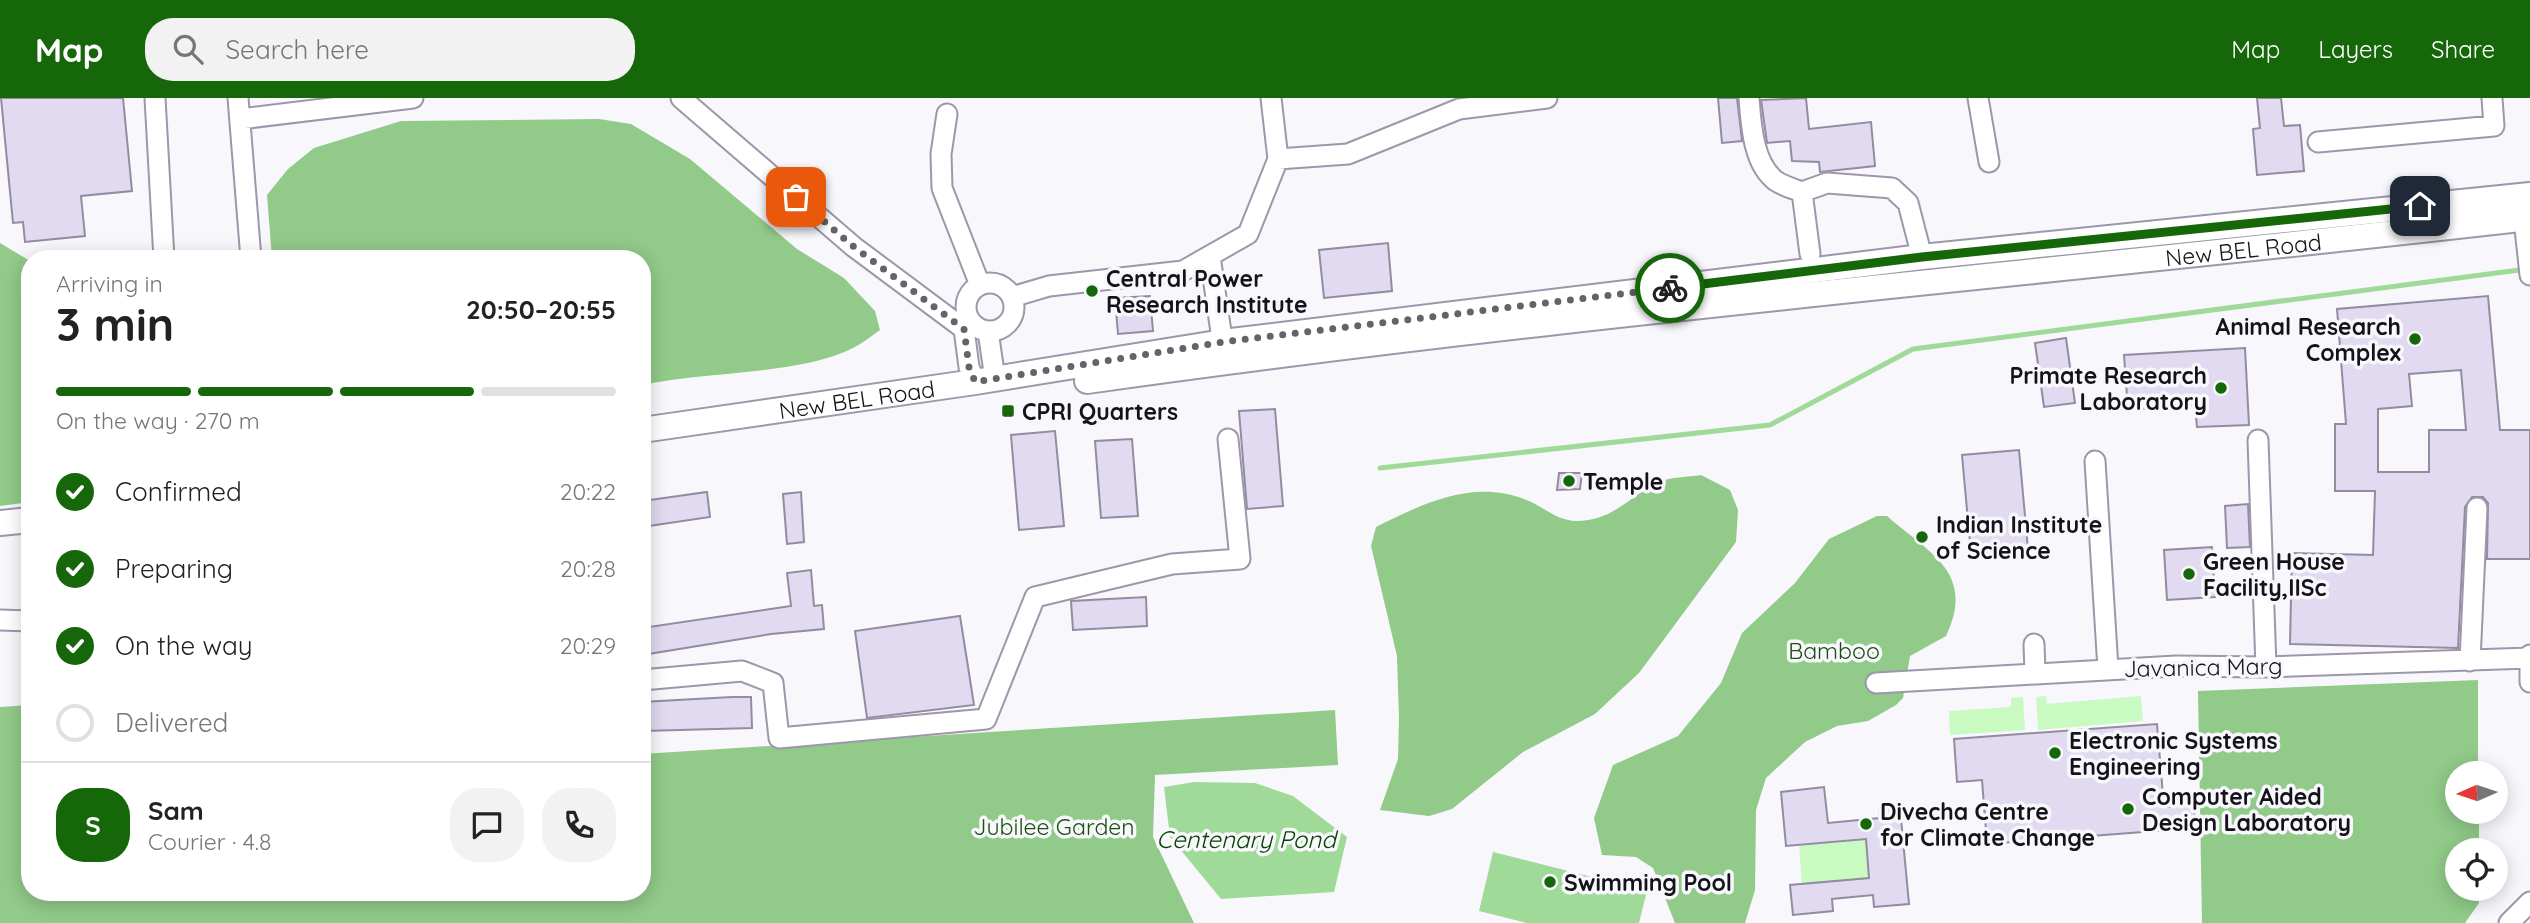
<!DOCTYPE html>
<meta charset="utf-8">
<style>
body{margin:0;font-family:Quicksand,sans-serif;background:#f2f2f2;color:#222;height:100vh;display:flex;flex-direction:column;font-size:26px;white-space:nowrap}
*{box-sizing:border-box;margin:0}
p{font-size:23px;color:#767676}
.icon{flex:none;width:38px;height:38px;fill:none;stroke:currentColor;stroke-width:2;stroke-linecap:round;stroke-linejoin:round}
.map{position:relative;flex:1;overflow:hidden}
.details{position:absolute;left:21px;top:152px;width:630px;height:651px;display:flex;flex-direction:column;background:#fff;border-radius:28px;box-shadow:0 4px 18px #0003}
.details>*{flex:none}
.needle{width:46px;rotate:267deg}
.buttons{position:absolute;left:2445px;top:663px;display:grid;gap:14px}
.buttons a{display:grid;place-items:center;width:63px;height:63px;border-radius:50%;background:#fff;box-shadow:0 4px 18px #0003;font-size:35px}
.pin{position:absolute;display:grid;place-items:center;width:60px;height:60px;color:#fff;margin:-30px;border-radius:14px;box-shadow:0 4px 10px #0006}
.courier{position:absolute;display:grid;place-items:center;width:70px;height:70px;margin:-35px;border:5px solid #156709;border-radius:50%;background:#fff;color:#222;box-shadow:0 2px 9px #0007}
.head em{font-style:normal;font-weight:700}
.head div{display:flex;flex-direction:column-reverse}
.head{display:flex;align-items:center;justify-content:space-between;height:119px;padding:0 35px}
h1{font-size:46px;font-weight:700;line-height:52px}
.bar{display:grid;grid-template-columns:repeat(4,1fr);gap:10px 7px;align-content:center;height:84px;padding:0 35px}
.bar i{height:9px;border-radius:5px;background:#e0e0e0}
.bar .current{background:#156709}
.bar p{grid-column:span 4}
.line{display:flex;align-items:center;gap:18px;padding:0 35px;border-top:2px solid #e0e0e0}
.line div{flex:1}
.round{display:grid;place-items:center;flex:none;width:74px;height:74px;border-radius:28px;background:#f2f2f2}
ol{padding:0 35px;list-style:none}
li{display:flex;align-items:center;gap:21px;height:77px}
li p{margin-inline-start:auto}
li .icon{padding:7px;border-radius:50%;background:#156709;color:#fff;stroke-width:4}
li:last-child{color:#767676}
li i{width:38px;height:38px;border:4px solid #e0e0e0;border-radius:50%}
header{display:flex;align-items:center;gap:42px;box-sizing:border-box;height:98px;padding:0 35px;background:#156709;color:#fff}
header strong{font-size:33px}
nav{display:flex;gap:38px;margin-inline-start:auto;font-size:24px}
.search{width:490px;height:63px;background:#f2f2f2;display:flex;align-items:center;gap:18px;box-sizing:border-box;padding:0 24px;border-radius:28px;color:#767676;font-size:26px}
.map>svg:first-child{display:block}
</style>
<header>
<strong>Map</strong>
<div class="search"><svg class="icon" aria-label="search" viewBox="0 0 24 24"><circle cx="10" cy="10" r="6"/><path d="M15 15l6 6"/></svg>Search here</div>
<nav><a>Map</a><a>Layers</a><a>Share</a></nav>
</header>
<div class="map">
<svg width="2530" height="825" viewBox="0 0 2530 825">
<rect width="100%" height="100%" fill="#f8f7fc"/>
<path fill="#c8fac1" d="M2046 598 2047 606 2141 598 2143 623 2038 632 2036 599Z
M2023 599 2025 632 1950 637 1949 613 2011 609V600Z
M1866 741 1869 780 1802 786 1799 747Z"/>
<path fill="#91ca89" d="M599 21 631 26 690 61 797 151 844 180 875 213 880 232C871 238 863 245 853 250 801 277 704 273 642 287V161H272L267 97 288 71 314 50 401 23Z
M0 145 30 163V404L0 408Z
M1701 377 1730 392 1738 412 1736 444 1639 575 1595 616 1523 654 1452 711 1429 718 1380 712 1398 661 1399 620 1397 558 1371 448 1376 429C1422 406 1472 381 1524 401 1550 411 1558 427 1588 422 1617 418 1634 395 1659 384 1671 379 1688 379 1701 377Z
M1877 418H1887C1930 456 1976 474 1946 538L1910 558 1903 600 1896 607 1868 623 1837 628 1805 644 1766 680 1756 712 1755 792 1745 825H1675L1653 770 1636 759 1602 757 1594 720 1613 667 1678 638 1721 585 1742 535 1795 485 1829 441Z
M2478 582V675L2457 676V714H2479V752H2457V791H2479V805L2465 825H2202L2198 593Z
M30 607V794H642V656L1335 612 1338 667 1155 677 1153 739 1194 825H0V609Z"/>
<path fill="#a0da98" d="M1194 684 1255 685 1293 698 1347 739 1334 794 1221 801 1170 739 1164 689Z
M1493 754 1647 793 1639 825H1527L1479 813Z"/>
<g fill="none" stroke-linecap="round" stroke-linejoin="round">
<path stroke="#a0da98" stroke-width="5" d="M1380 370 1770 327 1913 251 2527 171"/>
</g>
<path fill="#e1daf0" stroke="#938ca1" stroke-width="2" fill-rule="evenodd" d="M1 0H123L132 93 81 98 85 138 25 144 23 124 13 125Z
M1718 0H1737L1742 43 1722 45Z
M1806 0 1809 31 1871 24 1875 68 1820 74 1819 64 1792 63 1790 43 1767 45 1761 2Z
M2257 0H2281L2284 28 2300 27 2304 73 2257 77 2253 31 2260 30Z
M1388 145 1392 193 1324 200 1319 152Z
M1150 198 1153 233 1118 236 1115 200Z
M2488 198 2500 332H2530V461H2487L2488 405 2483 399H2472L2465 409 2458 550 2290 546 2292 455 2373 457 2375 393H2335V326H2346L2337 211ZM2461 272 2466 332H2429V374H2378V311L2412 308 2409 276Z
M2066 240 2075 305 2044 309 2035 245Z
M2245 250 2249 327 2197 329 2195 307 2128 312 2124 257Z
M1275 311 1283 408 1247 411 1239 313Z
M1055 333 1064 428 1019 432 1011 337Z
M1132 341 1138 418 1101 420 1095 343Z
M2019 352 2028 451 1971 456 1962 357Z
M1559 375H1582L1580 391 1557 392Z
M707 394 710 419 642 429V403Z
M801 394 804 444 787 446 783 396Z
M2248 406 2250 449 2227 450 2225 408Z
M2212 449 2215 499 2167 502 2164 452Z
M811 472 814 508 822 507 824 531 771 536 642 557V530L791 508 787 475Z
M1146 499 1147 528 1073 532 1071 503Z
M960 518 974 607 867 620 855 533Z
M732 599H751L752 630 643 633 642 604Z
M2157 626 2164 709 2194 707 2195 730 1987 746 1982 682 1957 684 1954 641Z
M1824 689 1828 725 1880 720 1879 712 1900 710 1909 806 1874 809 1873 797 1832 801 1833 813 1793 817 1790 787 1869 780 1866 741 1786 748 1781 694Z"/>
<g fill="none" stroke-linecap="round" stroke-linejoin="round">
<defs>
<path id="minor" d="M155 0 164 161
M238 0 251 161
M681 0 854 149 964 231 969 269 975 284
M1749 0C1751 26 1753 66 1776 83 1783 88 1794 91 1802 94L1827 85 1892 90 1908 105 1922 159
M1978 0 1989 64
M947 16 941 56 942 90 980 187
M240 21 413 0
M2318 44 2494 28 2492 0
M1278 61 1348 56 1459 11 1547 0
M1802 94 1810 156
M2524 121 2530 177
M1210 158 1224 255
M966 209a24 24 0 1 1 48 0a24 24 0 1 1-48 0Z
M1012 199 1049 188 1183 173 1248 136 1278 61 1271 0
M988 233 995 281
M2258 342 2266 569
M2095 363 2108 571
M0 522 30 523
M2034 546 2035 575
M2530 557V584
M2470 563 2477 410
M642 582 742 573 773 585 779 640 986 621 1035 499 1172 466 1240 461 1228 341
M1876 585 2176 568 2266 569 2530 560
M2509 825 2530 804"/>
<g id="major">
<path id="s1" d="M1087 283C1566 215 2049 175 2530 120"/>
<path id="s2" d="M642 332 975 284 1223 244 1922 159 2530 97"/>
<path d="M0 425 30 422"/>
</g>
</defs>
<use href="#minor" stroke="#9d97ab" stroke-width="23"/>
<use href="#major" stroke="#9d97ab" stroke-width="28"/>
<use href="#minor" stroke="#fff" stroke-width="19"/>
<use href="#major" stroke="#fff" stroke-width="24"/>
</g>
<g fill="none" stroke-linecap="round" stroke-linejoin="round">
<path stroke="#646369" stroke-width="7" stroke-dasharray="0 12.6" d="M796 99 854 149 964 231 969 269 975 284 1223 244 1670 190"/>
<path stroke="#156709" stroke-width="9" d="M1670 190 1922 159 2420 108"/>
</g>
<g fill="#156709" stroke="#f8f7fc" stroke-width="2.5">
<circle cx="1092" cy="193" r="7"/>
<circle cx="2415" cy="241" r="7"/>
<circle cx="2221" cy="290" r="7"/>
<rect x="1001" y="306" width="14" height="14" rx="3.5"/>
<circle cx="1569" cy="383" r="7"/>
<circle cx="1922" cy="439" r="7"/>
<circle cx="2189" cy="476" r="7"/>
<circle cx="2055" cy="655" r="7"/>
<circle cx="2128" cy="711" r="7"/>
<circle cx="1866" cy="726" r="7"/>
<circle cx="1550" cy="784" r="7"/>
</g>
<g text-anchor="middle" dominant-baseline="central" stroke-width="7" stroke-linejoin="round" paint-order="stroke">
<g font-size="23" fill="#15131a" stroke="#f8f7fc">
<text stroke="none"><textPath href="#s1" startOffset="1164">New BEL Road</textPath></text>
<text stroke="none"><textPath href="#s2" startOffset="217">New BEL Road</textPath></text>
<text transform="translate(2203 569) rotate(-1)">Javanica Marg</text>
</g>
<g font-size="23" font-weight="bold" fill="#15131a" stroke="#f8f7fc" text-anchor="start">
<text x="1106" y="180">Central Power<tspan x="1106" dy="26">Research Institute</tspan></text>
<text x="2401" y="228" text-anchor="end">Animal Research<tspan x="2401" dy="26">Complex</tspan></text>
<text x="2207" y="277" text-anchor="end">Primate Research<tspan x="2207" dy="26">Laboratory</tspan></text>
<text x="1022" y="313">CPRI Quarters</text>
<text x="1583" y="383">Temple</text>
<text x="1936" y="426">Indian Institute<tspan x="1936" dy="26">of Science</tspan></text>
<text x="2203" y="463">Green House<tspan x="2203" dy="26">Facility,IISc</tspan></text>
<text x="2069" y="642">Electronic Systems<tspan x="2069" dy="26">Engineering</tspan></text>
<text x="2142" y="698">Computer Aided<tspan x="2142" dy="26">Design Laboratory</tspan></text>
<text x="1880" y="713">Divecha Centre<tspan x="1880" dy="26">for Climate Change</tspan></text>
<text x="1564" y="784">Swimming Pool</text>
</g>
<g font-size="23" fill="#195112" stroke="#f8f7fc">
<text x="1834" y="552">Bamboo</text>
<text x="1054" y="728">Jubilee Garden</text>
</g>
<g font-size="24" font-style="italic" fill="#054200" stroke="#f8f7fc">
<text x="1246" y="741">Centenary Pond</text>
</g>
</g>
</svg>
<div class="buttons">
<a><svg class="needle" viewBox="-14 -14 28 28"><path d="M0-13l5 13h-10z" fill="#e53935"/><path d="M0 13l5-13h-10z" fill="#767676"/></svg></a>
<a><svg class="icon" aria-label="locate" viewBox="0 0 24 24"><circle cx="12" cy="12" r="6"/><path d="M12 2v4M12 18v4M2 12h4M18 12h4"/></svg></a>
</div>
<div class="pin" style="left:796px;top:99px;background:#ea580c"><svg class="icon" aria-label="bag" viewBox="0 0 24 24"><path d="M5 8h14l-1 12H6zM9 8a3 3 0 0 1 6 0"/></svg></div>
<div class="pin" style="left:2420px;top:108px;background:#1f2937"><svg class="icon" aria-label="home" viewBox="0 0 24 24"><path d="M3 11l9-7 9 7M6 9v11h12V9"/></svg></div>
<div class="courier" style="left:1670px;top:190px"><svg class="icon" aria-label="bike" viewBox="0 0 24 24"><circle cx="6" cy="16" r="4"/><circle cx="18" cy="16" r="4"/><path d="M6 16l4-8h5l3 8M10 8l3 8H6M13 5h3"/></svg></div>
<section class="details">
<div class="head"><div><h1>3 min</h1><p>Arriving in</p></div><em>20:50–20:55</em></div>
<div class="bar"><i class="current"></i><i class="current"></i><i class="current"></i><i></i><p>On the way · 270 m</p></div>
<ol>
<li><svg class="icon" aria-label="check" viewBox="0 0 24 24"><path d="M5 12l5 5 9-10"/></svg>Confirmed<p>20:22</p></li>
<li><svg class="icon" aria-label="check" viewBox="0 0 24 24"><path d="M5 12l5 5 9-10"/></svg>Preparing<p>20:28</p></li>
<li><svg class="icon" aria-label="check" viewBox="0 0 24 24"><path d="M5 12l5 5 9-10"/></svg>On the way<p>20:29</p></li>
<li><i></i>Delivered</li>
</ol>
<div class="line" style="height:126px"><b class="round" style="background:#156709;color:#fff">S</b><div><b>Sam</b><p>Courier · 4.8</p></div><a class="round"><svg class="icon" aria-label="chat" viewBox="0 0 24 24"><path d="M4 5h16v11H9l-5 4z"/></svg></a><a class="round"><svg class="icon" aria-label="phone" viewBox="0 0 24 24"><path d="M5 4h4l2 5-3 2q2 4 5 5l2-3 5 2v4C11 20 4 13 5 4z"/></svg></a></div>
</section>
</div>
